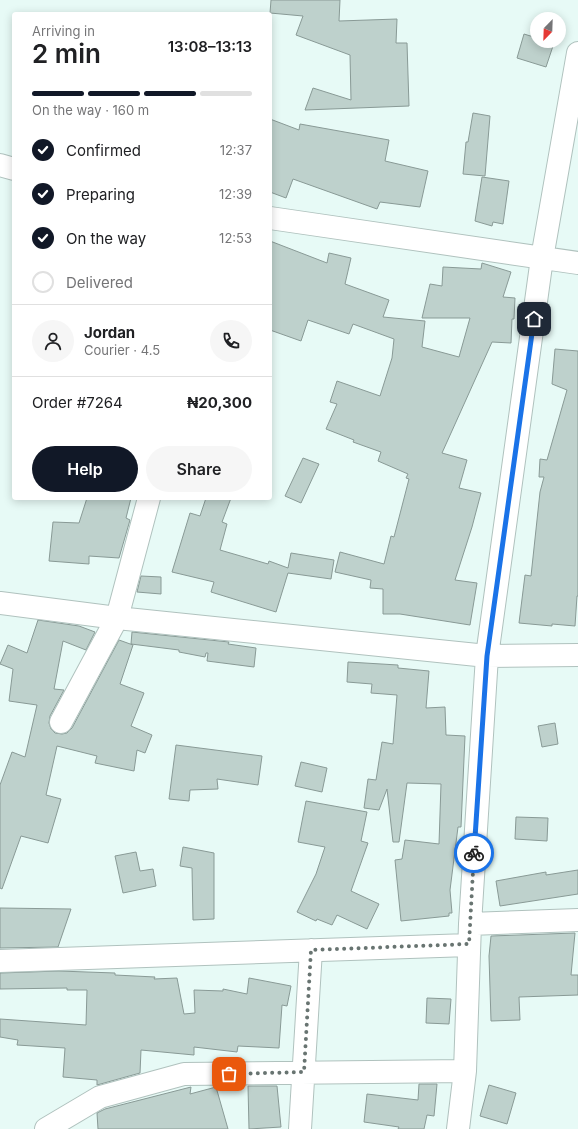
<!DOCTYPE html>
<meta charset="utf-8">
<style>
body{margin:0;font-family:Inter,sans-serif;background:#f6f6f6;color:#202124;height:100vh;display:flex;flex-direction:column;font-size:15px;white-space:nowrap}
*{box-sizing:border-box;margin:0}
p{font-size:13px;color:#757577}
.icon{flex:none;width:22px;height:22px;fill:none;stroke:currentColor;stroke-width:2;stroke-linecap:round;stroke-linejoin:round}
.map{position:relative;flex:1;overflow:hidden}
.drawer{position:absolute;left:12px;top:12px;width:260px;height:488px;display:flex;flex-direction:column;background:#fff;border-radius:4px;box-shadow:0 2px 10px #0003}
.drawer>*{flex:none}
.needle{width:26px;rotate:203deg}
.buttons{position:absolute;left:530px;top:12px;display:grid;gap:8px}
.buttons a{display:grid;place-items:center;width:36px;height:36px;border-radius:50%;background:#fff;box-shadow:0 2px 10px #0003;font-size:20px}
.pin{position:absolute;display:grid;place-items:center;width:34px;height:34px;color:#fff;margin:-17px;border-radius:8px;box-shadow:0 2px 6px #0006}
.courier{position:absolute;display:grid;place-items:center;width:40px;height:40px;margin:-20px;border:3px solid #1a73e8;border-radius:50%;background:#fff;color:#222;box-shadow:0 1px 5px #0007}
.headline em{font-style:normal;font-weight:600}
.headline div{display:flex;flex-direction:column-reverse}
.headline{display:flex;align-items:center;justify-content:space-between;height:68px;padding:0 20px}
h1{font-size:26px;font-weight:600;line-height:30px}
.bar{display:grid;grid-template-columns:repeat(4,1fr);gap:6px 4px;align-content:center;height:48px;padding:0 20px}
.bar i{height:5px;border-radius:3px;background:#e0e0e0}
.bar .active{background:#111827}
.bar p{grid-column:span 4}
.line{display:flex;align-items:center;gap:10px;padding:0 20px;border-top:1px solid #e0e0e0}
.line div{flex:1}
.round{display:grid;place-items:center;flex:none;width:42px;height:42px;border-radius:21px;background:#f6f6f6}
ol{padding:0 20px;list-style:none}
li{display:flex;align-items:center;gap:12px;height:44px}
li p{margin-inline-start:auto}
li .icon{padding:4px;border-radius:50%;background:#111827;color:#fff;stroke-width:4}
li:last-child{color:#757577}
li i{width:22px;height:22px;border:2px solid #e0e0e0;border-radius:50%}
.action{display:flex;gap:8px;margin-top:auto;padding:8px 20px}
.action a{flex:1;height:46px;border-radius:24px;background:#111827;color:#fff;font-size:16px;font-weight:600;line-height:46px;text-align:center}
.action a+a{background:#f6f6f6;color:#202124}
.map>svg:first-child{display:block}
</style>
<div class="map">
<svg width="578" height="1129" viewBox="0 0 578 1129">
<rect width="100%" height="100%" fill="#e7faf6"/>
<path fill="#bed1cc" stroke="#899a96" d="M271 0H340L339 21 397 19 396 43H407L409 106 305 110 313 88 351 100 350 55 296 35 303 16 270 13Z
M524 34 537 38V41H546L554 43 546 67 517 58Z
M473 113 490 116 485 176 463 174 466 142H468Z
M270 119 299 130 300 124 389 140 385 161 428 171 420 207 380 202 377 209 293 179 286 198 270 192Z
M482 177 509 181 503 224 493 222 492 226 475 221Z
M270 241 327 263 329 253 351 258 345 284 389 300 383 317 425 321 422 347 459 357 470 318H422L430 284 442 286 443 267 481 269 482 263 511 272 503 297 515 298 514 319H512L511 343 492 342 442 453 467 460 459 488 481 493 472 527 455 580 477 583 470 625 400 614H383V589L370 588 371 580 335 572 340 552 384 564 391 536 394 537 409 479 406 478 408 474 378 461 381 452 353 442 354 440 326 429 337 404 330 402 337 381 380 396 392 358 394 339 353 324 349 334 308 320 301 341 270 330Z
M555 349 578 351V596H577L575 626 552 624V626L519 623 525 575 531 576 540 492 544 477H539L540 459 547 460 567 390 552 384Z
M303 458 319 464 301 503 285 496Z
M87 498H131L126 518 130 520 119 558 89 556V564L49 561 53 522 79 523Z
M206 498H231L222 522 227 524 220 550 268 564 269 561 288 568 291 553 334 560 331 579 288 573 276 612 211 592 214 582 172 572 190 513 200 516Z
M141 576 161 577V594L137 592Z
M38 620 79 626 95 632 86 650 63 641 54 689 64 690 50 716 49 723 51 729 55 733 62 734 67 733 72 728 119 640 133 645 120 684 144 693 131 726 152 735 145 753 137 750 134 771 95 763 97 756 57 746 46 795 61 799 48 843 21 836 2 889 0 888V785L12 752 25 757 37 705 9 701 13 669 0 664 8 645 27 653Z
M132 632 229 642 228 644 256 648 254 667 207 661 208 653H206L205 657 179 652V650L131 644Z
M348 662 398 665V668L429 671 426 708 445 707 446 735 465 736 461 827H458L450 890 452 913H449V916L401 921 395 860 402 859 405 840 439 844 441 784 407 783 399 842H393L387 789 379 810 364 808 368 779 376 780 382 742 393 744 397 695 371 693 372 684 347 682Z
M555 723 558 744 542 747 538 726Z
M176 745 262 756 258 785 217 779 218 789 190 790 189 801 169 799Z
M301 762 327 768 322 792 295 786Z
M306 801 367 812 361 841 368 843 351 891 379 904 367 929 337 915 332 925 317 919 316 921 297 912 316 874 325 847 298 842Z
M516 817 548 818 547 841 515 839Z
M183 847 214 853V919L193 920 192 868 180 866Z
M136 852 140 871 153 869 156 886 123 893 115 856Z
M578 870V894L500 906 496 881 546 872V875Z
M0 908 71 909 58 947 0 948Z
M575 933 571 975H578V995L519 997 520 1020 491 1021 489 956 491 936Z
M59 971 115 973V975L155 977 154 979 177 978 184 1014 195 1013 194 990 223 991V989L247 994 249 978 291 986 287 1006 282 1005 279 1048 238 1046 237 1052 194 1047V1055L141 1050 140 1073 97 1085V1080L63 1077 65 1048 17 1045 18 1040 0 1037V1019L86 1025 87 990H67V988L0 989V973Z
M427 998 451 999 449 1024 426 1023Z
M419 1084H437L434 1116 427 1115 424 1129H398L399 1127 364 1122 367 1094 418 1100Z
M489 1085 516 1093 507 1124 480 1116Z
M248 1086H277L281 1127 249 1129Z
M191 1087 190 1094 216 1087 228 1129H98L97 1113 105 1109Z"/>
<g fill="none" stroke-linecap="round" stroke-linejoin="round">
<defs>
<path id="minor" d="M0 165 14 169
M270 218 578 263
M0 603 117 618 487 656 578 655
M61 722 117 618 149 498
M470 924 578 920
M0 961 469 945
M46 1129 100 1097 184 1074 465 1071
M300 1129 311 950
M458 1129 465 1071 470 924 487 656 542 258 578 53"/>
</defs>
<use href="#minor" stroke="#b0c2be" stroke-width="24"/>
<use href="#minor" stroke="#fff" stroke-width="22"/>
</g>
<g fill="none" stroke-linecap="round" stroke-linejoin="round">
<path stroke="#687471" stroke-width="4" stroke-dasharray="0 7.2" d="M229 1074 304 1072 311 950 469 944 474 853"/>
<path stroke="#1a73e8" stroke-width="5" d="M474 853 487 656 534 319"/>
</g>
</svg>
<div class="buttons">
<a><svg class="needle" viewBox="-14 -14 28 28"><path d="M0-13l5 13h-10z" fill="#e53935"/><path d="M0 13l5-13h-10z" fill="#757577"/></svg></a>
</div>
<div class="pin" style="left:229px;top:1074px;background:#ea580c"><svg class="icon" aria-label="bag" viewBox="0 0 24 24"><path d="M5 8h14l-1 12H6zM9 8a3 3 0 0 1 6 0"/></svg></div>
<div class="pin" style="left:534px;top:319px;background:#1f2937"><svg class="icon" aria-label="home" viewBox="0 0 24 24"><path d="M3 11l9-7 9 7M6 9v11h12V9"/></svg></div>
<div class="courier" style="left:474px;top:853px"><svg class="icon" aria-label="bike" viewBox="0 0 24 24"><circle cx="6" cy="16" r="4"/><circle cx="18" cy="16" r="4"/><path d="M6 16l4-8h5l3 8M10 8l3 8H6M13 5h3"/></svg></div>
<section class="drawer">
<div class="headline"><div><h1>2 min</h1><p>Arriving in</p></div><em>13:08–13:13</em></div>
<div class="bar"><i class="active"></i><i class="active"></i><i class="active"></i><i></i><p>On the way · 160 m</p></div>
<ol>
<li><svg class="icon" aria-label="check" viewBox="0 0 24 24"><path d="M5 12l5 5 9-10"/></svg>Confirmed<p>12:37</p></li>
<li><svg class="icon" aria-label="check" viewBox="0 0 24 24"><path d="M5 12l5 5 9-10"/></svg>Preparing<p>12:39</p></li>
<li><svg class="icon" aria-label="check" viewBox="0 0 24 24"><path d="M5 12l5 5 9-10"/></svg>On the way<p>12:53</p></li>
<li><i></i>Delivered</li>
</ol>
<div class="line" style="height:72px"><a class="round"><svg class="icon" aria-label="person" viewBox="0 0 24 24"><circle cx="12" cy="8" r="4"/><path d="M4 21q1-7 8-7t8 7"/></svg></a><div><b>Jordan</b><p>Courier · 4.5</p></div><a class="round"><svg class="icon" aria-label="phone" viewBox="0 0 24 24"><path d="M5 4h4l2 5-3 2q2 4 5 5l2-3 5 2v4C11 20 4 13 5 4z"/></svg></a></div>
<div class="line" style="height:52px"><div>Order #7264</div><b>₦20,300</b></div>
<div class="action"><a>Help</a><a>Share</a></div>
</section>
</div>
